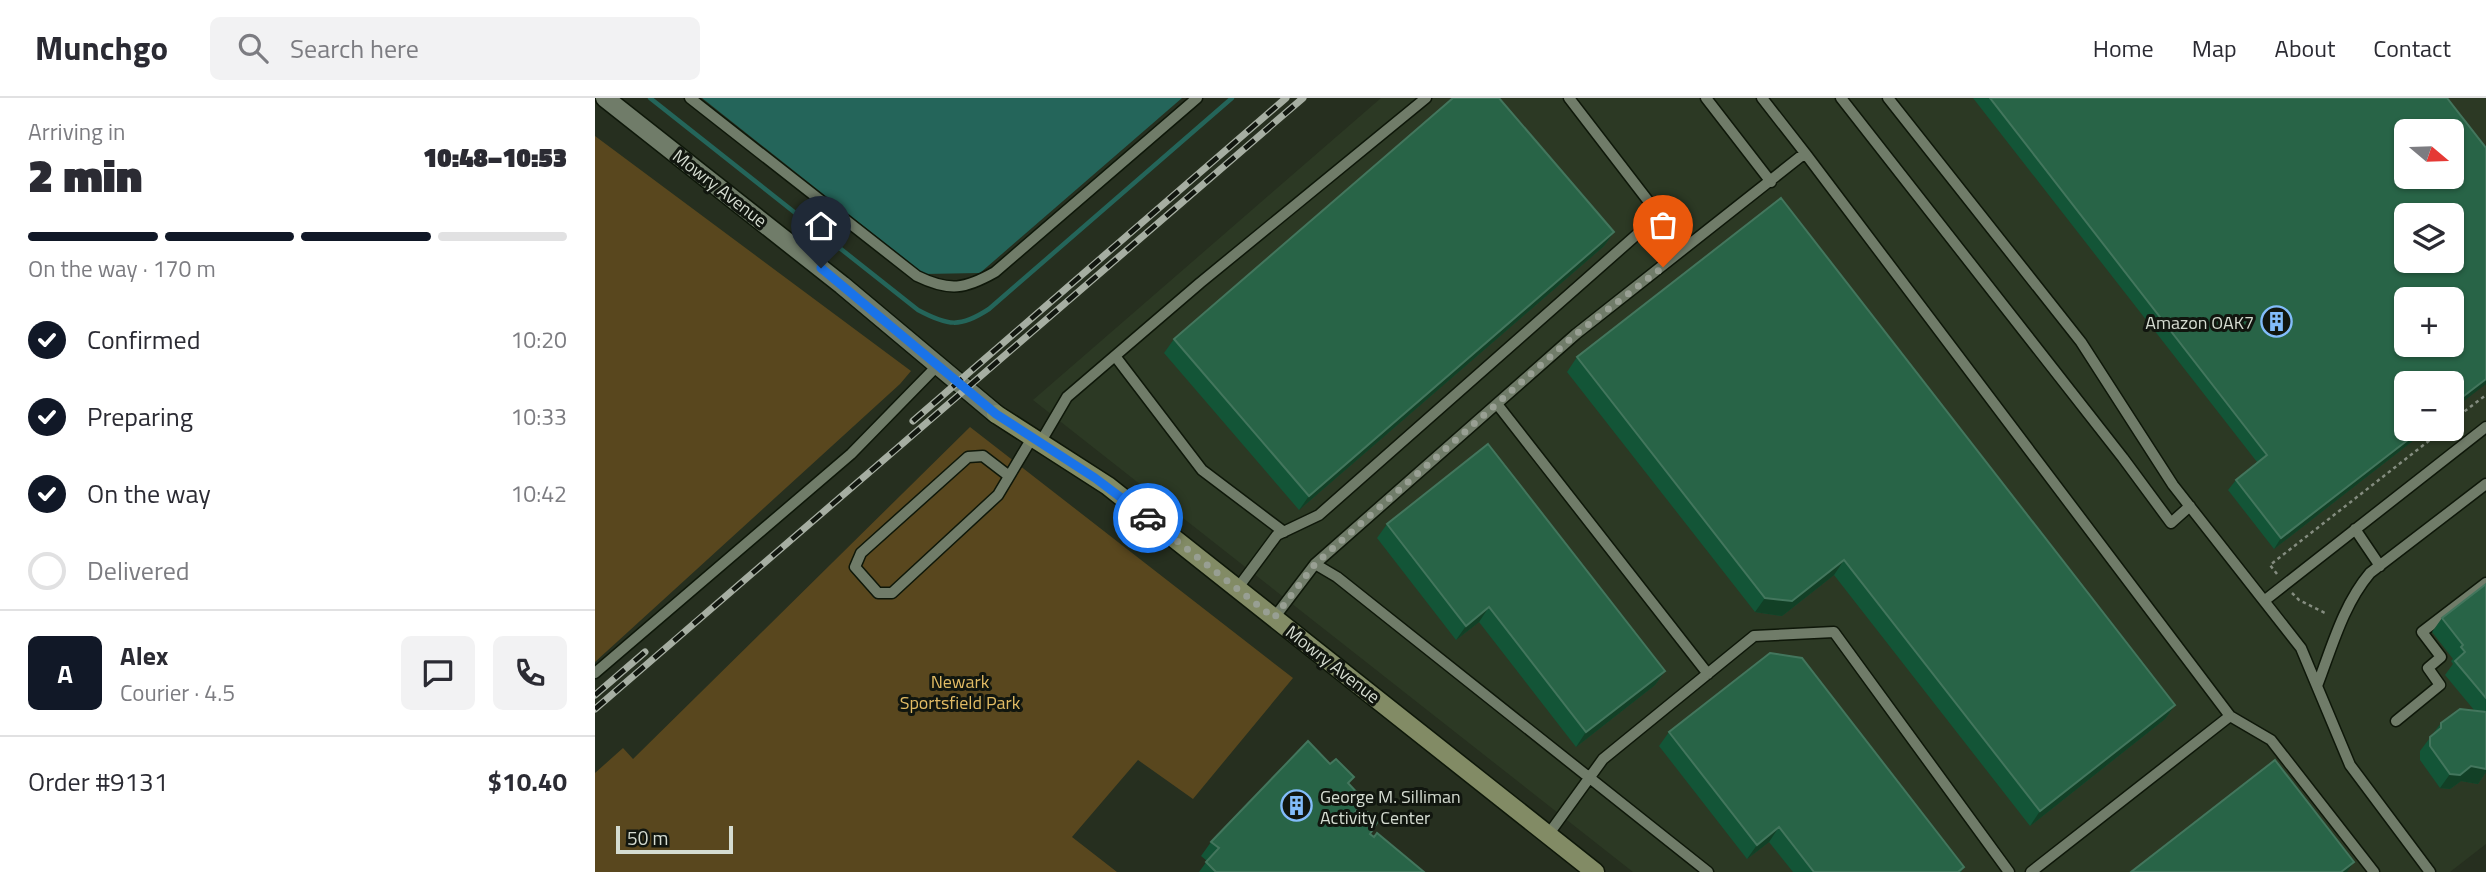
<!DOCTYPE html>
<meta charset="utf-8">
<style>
body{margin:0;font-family:"Titillium Web",sans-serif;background:#f2f2f3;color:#2b2b33;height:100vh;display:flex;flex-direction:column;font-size:26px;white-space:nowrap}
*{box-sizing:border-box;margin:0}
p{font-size:23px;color:#7c7c81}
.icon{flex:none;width:38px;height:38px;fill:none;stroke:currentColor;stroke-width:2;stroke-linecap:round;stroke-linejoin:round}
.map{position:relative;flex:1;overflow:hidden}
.sheet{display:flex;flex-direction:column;background:#fff;width:595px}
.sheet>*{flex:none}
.needle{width:46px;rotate:109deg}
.buttons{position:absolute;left:1799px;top:21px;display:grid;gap:14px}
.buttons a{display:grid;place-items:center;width:70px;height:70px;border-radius:10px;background:#fff;box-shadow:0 2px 5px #0004;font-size:35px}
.scale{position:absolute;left:21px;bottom:18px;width:117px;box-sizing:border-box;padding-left:7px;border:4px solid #d5dcd1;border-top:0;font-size:19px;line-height:24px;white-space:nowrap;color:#d5dcd1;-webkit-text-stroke:5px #11160f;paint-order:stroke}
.pin{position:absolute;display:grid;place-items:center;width:60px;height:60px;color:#fff;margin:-72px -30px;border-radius:50% 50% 50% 0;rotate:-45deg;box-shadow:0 0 7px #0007}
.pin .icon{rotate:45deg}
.courier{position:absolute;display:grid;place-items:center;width:70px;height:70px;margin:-35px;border:5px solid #1a73e8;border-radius:50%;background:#fff;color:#222;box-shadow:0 2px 9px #0007}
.summary em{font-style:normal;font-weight:800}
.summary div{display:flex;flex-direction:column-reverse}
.summary{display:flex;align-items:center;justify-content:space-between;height:119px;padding:0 28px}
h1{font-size:46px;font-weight:800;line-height:52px}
.bar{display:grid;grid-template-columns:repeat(4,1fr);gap:10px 7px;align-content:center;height:84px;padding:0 28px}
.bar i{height:9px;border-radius:5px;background:#e1e1e2}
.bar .active{background:#111827}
.bar p{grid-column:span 4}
.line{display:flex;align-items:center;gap:18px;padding:0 28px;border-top:2px solid #e1e1e2}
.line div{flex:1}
.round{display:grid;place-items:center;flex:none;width:74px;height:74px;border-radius:10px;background:#f2f2f3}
ol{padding:0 28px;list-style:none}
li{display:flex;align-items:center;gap:21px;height:77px}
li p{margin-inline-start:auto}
li .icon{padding:7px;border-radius:50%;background:#111827;color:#fff;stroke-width:4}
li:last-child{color:#7c7c81}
li i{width:38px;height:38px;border:4px solid #e1e1e2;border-radius:50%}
header{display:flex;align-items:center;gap:42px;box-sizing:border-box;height:98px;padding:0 35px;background:#fff;border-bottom:2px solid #e1e1e2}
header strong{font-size:33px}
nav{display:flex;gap:38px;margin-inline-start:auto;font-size:24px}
.search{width:490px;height:63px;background:#f2f2f3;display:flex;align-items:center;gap:18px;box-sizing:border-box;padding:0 24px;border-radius:10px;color:#7c7c81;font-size:26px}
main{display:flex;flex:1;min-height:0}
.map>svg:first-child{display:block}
</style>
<header>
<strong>Munchgo</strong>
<div class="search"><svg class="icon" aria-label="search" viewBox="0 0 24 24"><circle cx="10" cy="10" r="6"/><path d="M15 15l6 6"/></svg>Search here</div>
<nav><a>Home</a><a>Map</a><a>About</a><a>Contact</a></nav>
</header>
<main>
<section class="sheet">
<div class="summary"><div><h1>2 min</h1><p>Arriving in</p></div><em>10:48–10:53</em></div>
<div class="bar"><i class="active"></i><i class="active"></i><i class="active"></i><i></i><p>On the way · 170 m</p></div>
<ol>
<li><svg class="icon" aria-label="check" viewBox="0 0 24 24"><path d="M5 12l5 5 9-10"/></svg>Confirmed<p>10:20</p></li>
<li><svg class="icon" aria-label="check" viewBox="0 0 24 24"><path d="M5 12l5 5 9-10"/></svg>Preparing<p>10:33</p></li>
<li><svg class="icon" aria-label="check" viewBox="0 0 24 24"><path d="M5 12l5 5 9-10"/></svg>On the way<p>10:42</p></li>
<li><i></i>Delivered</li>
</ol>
<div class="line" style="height:126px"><b class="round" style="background:#111827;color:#fff">A</b><div><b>Alex</b><p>Courier · 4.5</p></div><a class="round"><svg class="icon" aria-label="chat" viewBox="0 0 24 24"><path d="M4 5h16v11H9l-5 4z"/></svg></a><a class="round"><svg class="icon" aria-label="phone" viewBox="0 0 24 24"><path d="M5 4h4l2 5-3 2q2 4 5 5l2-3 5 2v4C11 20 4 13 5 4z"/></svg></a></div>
<div class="line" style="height:91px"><div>Order #9131</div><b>$10.40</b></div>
</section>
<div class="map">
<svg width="1891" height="774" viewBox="0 0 1891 774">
<rect width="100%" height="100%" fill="#262f1f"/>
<path fill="#2c3924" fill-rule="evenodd" d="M786 0H1891V746L1855 774H1038L438 302ZM1811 33H1857V79H1811ZM1811 117H1857V163H1811ZM1811 201H1857V247H1811ZM1811 285H1857V331H1811Z"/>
<path fill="#59471e" d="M0 38 316 273 305 286 0 564Z
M375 329 698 580 598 701 543 662 477 739 522 774H0V675L28 650 38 661Z"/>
<path fill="#24655a" d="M107 0H587L385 175 329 176Z"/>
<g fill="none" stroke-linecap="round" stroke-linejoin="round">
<path stroke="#24655a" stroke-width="4.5" d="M55 0 323 212C353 228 365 230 394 211L637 0"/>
<defs>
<path id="lane" d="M95 0 322 178C355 194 370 191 400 174L602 0
M1111 0 1176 84
M1167 0 1210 55
M1246 0 1528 360 1576 425 1595 408
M1293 0 1486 244 1578 387 1706 550 1755 667 1835 774
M520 258 607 372 689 434
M902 306 1113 576
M445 345 472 299 605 185 831 0
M414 378 388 358 373 359 266 455 260 469 283 495H297L403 397 437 340
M1760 431 1785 468
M642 491 682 437 724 417 1064 117 974 0
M1669 503 1891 329
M679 520 720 466
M0 575 256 356 343 267
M1722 588C1737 549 1748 507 1775 475L1891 386
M1801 623 1845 587 1833 570 1846 559 1827 534 1891 485
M953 737 1008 661 1159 538 1239 534 1414 774
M1113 774 742 479 720 466 981 236 1210 55 1635 618 1676 642 1779 774
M1436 774 1635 618"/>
<path id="street" d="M10 0 247 187 401 316"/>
<path id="secondary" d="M401 316 513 388 1000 774"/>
</defs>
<use href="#lane" stroke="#0e1709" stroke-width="13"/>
<use href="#street" stroke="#0e1709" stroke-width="21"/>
<use href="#secondary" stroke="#0e1709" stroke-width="21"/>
<path stroke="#858d80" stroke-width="2.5" stroke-dasharray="3.5 3.5" stroke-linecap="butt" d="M1866 333 1858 322 1891 297
M1682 476 1675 467 1849 331
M1697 495 1704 502 1730 515"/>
<use href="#lane" stroke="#707c69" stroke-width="10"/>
<use href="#street" stroke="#707c69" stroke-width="18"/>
<use href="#secondary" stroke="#828b65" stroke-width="18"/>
<defs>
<path id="rail" d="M318 323 691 0
M0 597 50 554
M0 611 708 0"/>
</defs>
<use href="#rail" stroke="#a6aea2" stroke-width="7"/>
<use href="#rail" stroke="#11160f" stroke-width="4.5" stroke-dasharray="13" stroke-linecap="butt"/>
</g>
<path fill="#135537" d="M1378 0H1852L1811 331H1833L1679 451 1633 392 1641 382 1662 364Z
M1019 134 1009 148 704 412 569 255 579 241Z
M982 259 1580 607 1570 621 1435 728 1239 477 1187 518 1160 514 972 274Z
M792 426 1070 573 1060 587 981 649 884 524 861 542 782 440Z
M1891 486V674L1883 686 1866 683 1855 691 1845 690 1825 662V653L1846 625 1879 612 1850 577 1858 566 1856 563 1858 561 1837 534 1847 520Z
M1074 634 1369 769 1366 774H1198L1174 744 1152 761 1064 648Z
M754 686 758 717 775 736 829 774H604L612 763 606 758 616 744Z"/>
<path fill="#124026" d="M1019 134 1009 148 704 412 714 398Z
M1891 281V286L1857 312V307Z
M1827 331H1833L1679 451 1686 440Z
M1249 462 1239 477 1187 518 1160 514 1170 500Z
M894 509 884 524 861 542 871 528Z
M1070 573 1060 587 981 649 991 634Z
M1580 607 1570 621 1435 728 1445 713Z
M1876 668 1891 671V674L1883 686 1866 683 1855 691 1845 690 1855 676Z
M1184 729 1174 744 1152 761 1162 747Z
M1759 764 1752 774H1746Z"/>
<path fill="#286447" stroke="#43765d" stroke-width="2" fill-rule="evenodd" d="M858 0H904L1019 134 714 398 579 241Z
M1395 0H1852L1891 50V281L1857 307V285H1811V331H1827L1686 440 1641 382 1672 357ZM1811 33H1857V79H1811ZM1811 117H1857V163H1811ZM1811 201H1857V247H1811Z
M1186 100 1580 607 1445 713 1249 462 1197 503 1170 500 982 259Z
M893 346 1070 573 991 634 894 509 871 528 792 426Z
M1891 486V600L1860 563 1870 554 1866 549 1868 547 1847 520Z
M1175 555 1207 560 1369 769 1363 774H1219L1184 729 1162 747 1074 634Z
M1865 611 1891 614V671L1876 668 1865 677 1855 676 1835 648V639L1846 630V625Z
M713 643 735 666 741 661 759 679 753 685 769 702 758 717 761 721 769 713 779 717 782 725 775 736 779 739 782 735 829 774H621L611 764 624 750 616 744Z
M1680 662 1759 764 1746 774H1536Z"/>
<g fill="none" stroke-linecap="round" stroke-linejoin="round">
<path stroke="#989f93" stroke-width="7" stroke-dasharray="0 12.6" d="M553 420 679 520 720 466 981 236 1068 169"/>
<path stroke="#1a73e8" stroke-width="9" d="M226 170 401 316 500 380 553 420"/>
</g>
<defs>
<symbol id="building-ring" viewBox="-11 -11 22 22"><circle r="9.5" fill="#11160f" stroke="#82bcfa" stroke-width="1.5"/><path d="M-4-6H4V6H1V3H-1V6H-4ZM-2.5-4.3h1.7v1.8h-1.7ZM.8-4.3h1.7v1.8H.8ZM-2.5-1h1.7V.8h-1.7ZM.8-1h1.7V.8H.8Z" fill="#82bcfa"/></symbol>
</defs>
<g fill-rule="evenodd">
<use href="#building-ring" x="1664" y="206" width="35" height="35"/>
<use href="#building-ring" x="684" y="690" width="35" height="35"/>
</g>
<g text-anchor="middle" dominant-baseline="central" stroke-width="6" stroke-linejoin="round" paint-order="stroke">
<g font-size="18" fill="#d5dcd1" stroke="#11160f">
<text transform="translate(125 90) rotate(38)">Mowry Avenue</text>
<text transform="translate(738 566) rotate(38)">Mowry Avenue</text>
</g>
<g font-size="18" fill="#d5dcd1" stroke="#11160f" text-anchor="end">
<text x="1659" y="224">Amazon OAK7</text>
<text x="725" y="698" text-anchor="start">George M. Silliman<tspan x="725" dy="21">Activity Center</tspan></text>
</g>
<g font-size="18" fill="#e1bb64" stroke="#11160f">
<text x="365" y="583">Newark<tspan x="365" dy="21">Sportsfield Park</tspan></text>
</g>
</g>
</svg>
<div class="buttons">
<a><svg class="needle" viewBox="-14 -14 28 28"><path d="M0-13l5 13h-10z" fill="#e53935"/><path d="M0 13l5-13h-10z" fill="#7c7c81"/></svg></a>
<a><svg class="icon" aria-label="layers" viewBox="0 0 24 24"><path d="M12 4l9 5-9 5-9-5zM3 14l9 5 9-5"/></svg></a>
<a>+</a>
<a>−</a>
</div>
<div class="scale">50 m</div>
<div class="pin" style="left:1068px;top:169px;background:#ea580c"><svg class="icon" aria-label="bag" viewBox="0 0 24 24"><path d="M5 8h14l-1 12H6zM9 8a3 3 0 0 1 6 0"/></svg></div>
<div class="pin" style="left:226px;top:170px;background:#1f2937"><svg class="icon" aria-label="home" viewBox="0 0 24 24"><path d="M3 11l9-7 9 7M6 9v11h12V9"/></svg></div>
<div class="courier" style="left:553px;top:420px"><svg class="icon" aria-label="car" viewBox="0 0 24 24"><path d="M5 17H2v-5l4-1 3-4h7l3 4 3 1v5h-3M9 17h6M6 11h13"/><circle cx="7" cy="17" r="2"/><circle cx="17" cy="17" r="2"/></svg></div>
</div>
</main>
